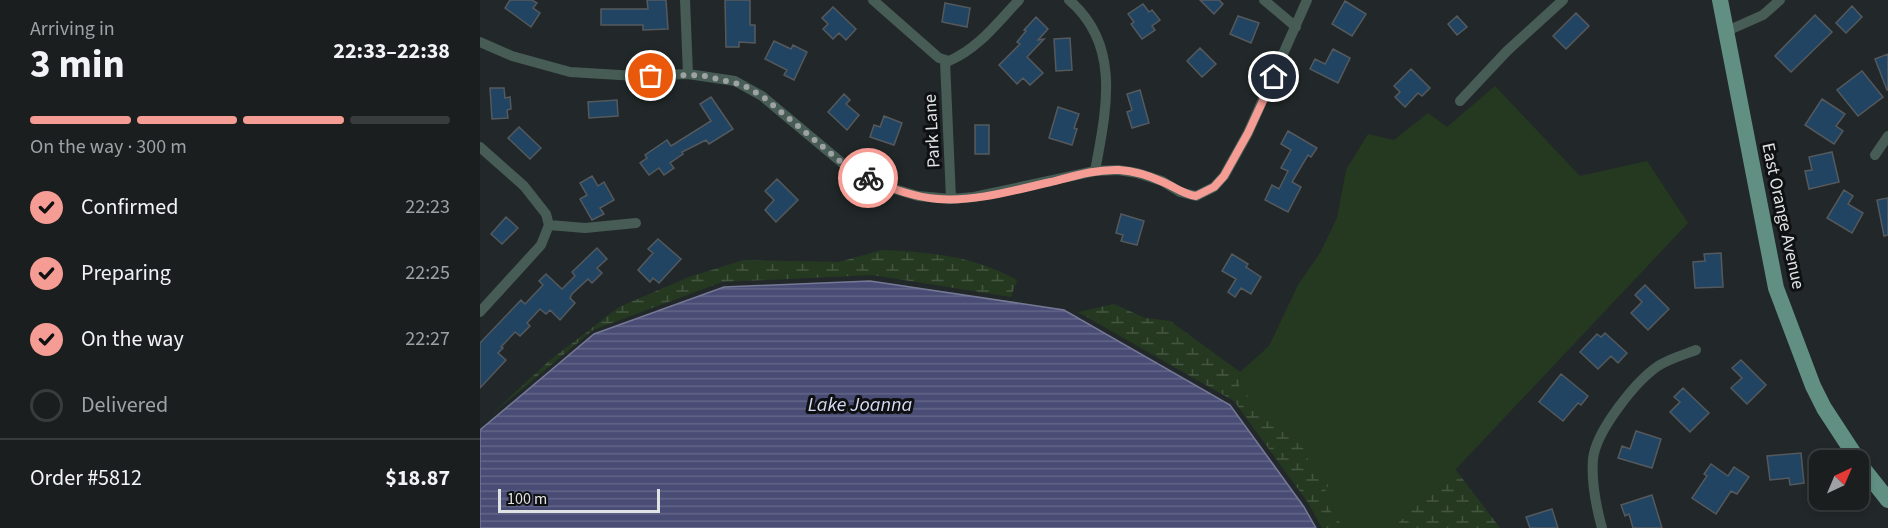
<!DOCTYPE html>
<meta charset="utf-8">
<style>
body{margin:0;font-family:"Source Sans 3",sans-serif;background:#232728;color:#f1f3f6;height:100vh;display:flex;flex-direction:column;font-size:22px;white-space:nowrap}
*{box-sizing:border-box;margin:0}
p{font-size:20px;color:#9fa2a4}
.icon{flex:none;width:33px;height:33px;fill:none;stroke:currentColor;stroke-width:2;stroke-linecap:round;stroke-linejoin:round}
.map{position:relative;flex:1;overflow:hidden}
.sheet{display:flex;flex-direction:column;background:#1a1e1f;width:480px}
.sheet>*{flex:none}
.needle{width:39px;rotate:44deg}
.tools{position:absolute;left:1329px;top:450px;display:grid;gap:12px}
.tools a{display:grid;place-items:center;width:60px;height:60px;border-radius:12px;background:#1a1e1f;box-shadow:0 3px 9px #0003,0 0 0 2px #383c3d;font-size:30px}
.scale{position:absolute;left:18px;bottom:15px;width:162px;box-sizing:border-box;padding-left:6px;border:3px solid #e0e3e4;border-top:0;font-size:16px;line-height:21px;white-space:nowrap;color:#e0e3e4;-webkit-text-stroke:4px #0e1011;paint-order:stroke}
.pin{position:absolute;display:grid;place-items:center;width:51px;height:51px;color:#fff;margin:-26px;border:3px solid #fff;border-radius:50%;box-shadow:0 2px 6px #0007}
.courier{position:absolute;display:grid;place-items:center;width:60px;height:60px;margin:-30px;border:4px solid #f59c94;border-radius:50%;background:#fff;color:#222;box-shadow:0 2px 8px #0007}
.summary em{font-style:normal;font-weight:700}
.summary div{display:flex;flex-direction:column-reverse}
.summary{display:flex;align-items:center;justify-content:space-between;height:102px;padding:0 30px}
h1{font-size:39px;font-weight:700;line-height:45px}
.bar{display:grid;grid-template-columns:repeat(4,1fr);gap:9px 6px;align-content:center;height:72px;padding:0 30px}
.bar i{height:8px;border-radius:4px;background:#383c3d}
.bar .current{background:#f59c94}
.bar p{grid-column:span 4}
.line{display:flex;align-items:center;gap:15px;padding:0 30px;border-top:2px solid #383c3d}
.line div{flex:1}
ol{padding:0 30px;list-style:none}
li{display:flex;align-items:center;gap:18px;height:66px}
li p{margin-inline-start:auto}
li .icon{padding:6px;border-radius:50%;background:#f59c94;color:#111;stroke-width:4}
li:last-child{color:#9fa2a4}
li i{width:33px;height:33px;border:3px solid #383c3d;border-radius:50%}
main{display:flex;flex:1;min-height:0}
.map>svg:first-child{display:block}
</style>
<main>
<section class="sheet">
<div class="summary"><div><h1>3 min</h1><p>Arriving in</p></div><em>22:33–22:38</em></div>
<div class="bar"><i class="current"></i><i class="current"></i><i class="current"></i><i></i><p>On the way · 300 m</p></div>
<ol>
<li><svg class="icon" aria-label="check" viewBox="0 0 24 24"><path d="M5 12l5 5 9-10"/></svg>Confirmed<p>22:23</p></li>
<li><svg class="icon" aria-label="check" viewBox="0 0 24 24"><path d="M5 12l5 5 9-10"/></svg>Preparing<p>22:25</p></li>
<li><svg class="icon" aria-label="check" viewBox="0 0 24 24"><path d="M5 12l5 5 9-10"/></svg>On the way<p>22:27</p></li>
<li><i></i>Delivered</li>
</ol>
<div class="line" style="height:78px"><div>Order #5812</div><b>$18.87</b></div>
</section>
<div class="map">
<svg width="1408" height="528" viewBox="0 0 1408 528">
<defs>
<pattern id="wetland-marsh" width="20" height="14" patternUnits="userSpaceOnUse" patternTransform="scale(1.5)"><rect width="20" height="14" fill="#253921"/><path d="M1 5h8M5 5V1M11 12h8M15 12V8" fill="none" stroke="#445641"/></pattern>
<pattern id="water-rules" width="6" height="5" patternUnits="userSpaceOnUse" patternTransform="scale(1.5)"><rect width="6" height="5" fill="#494c74"/><path d="M0 2.5h6" fill="none" stroke="#636688"/></pattern>
</defs>
<rect width="100%" height="100%" fill="#222829"/>
<path fill="#253921" d="M1015 86 1100 176 1167 161 1208 223 976 469 913 528H865L855 518 847 506 831 471 826 452 773 402 759 386 760 372 789 346 818 285 840 253 857 218 866 170 888 134 914 140 948 113 967 127Z"/>
<path fill="url(#wetland-marsh)" d="M402 250C450 252 494 256 537 280L531 297 392 275 242 282 113 330 12 414 69 361 139 307 209 277 264 260 359 262Z
M634 304 665 318 690 321 760 372 759 386 773 402 826 451 831 471 837 474 849 484 843 495C848 510 855 518 865 528H842L829 504 754 401 598 312Z
M975 469 1020 528H913Z"/>
<path fill="url(#water-rules)" stroke="#767996" stroke-width="1.5" d="M390 281 584 310 750 405 824 507 836 528H0V430L114 334 244 287Z"/>
<path fill="#204461" stroke="#55595d" stroke-width="1.5" d="M30 0H52L57 3 53 8 60 13 51 27 25 8Z
M167 0H186L188 29 163 30V25H121V9H168Z
M245 0H270V25H275V43L259 42V47H246Z
M720 0H739L743 4 734 14Z
M865 1 886 14 872 36 852 24Z
M465 3 490 8 487 27 462 22Z
M663 4 669 12 672 10 680 20 672 26 675 30 662 39 651 24 654 22 648 14Z
M1372 6 1382 17 1366 33 1356 23Z
M353 7 376 29 366 40 359 33 353 39 343 29 348 24 342 18Z
M1096 13 1109 26 1086 49 1073 36Z
M1335 15 1352 32 1311 72 1295 56Z
M758 16 779 23 771 43 750 34Z
M977 16 987 27 977 35 968 24Z
M556 17 568 29 558 40 564 39 547 57 563 73 550 85 543 78 537 84 519 65 540 44 537 42 546 31 544 30Z
M590 38 592 70 576 71 574 39Z
M294 41 311 49 313 45 327 52 314 80 304 75 307 70 285 59Z
M720 48 736 64 722 77 707 61Z
M853 49 870 58 858 83 830 69 835 59 845 64Z
M1408 54V90H1407L1395 59Z
M931 69 950 88 942 96 938 93 925 107 915 97 920 92 914 86Z
M1382 71 1403 97 1378 116 1357 90Z
M10 88H24L25 98 30 97 31 109 27 110 28 118 12 119Z
M660 90 669 123 652 128 647 112 652 110 647 94Z
M364 94 370 100 366 104 379 115 367 130 348 112Z
M231 97 253 129 229 144 226 140 202 152 203 154 190 163 194 168 184 175 179 168 169 175 160 163 167 158 165 155 187 140 191 146 231 121 220 104Z
M1342 99 1365 114 1356 126 1363 131 1354 144 1325 125Z
M137 100 138 116 109 118 108 102Z
M578 107 599 114 594 128 597 129 592 145 569 138Z
M404 116 422 123 414 145 390 137 394 125 400 127Z
M495 125H509V154H495Z
M39 127 61 148 50 159 28 138Z
M808 131 837 148 831 157 828 155 812 182 821 187 808 212 785 200 792 185 799 189 808 171 801 168 811 150 801 144Z
M1352 152 1359 182 1329 189 1325 171 1332 170 1329 157Z
M112 176 118 186 124 182 134 200 120 208 124 214 112 220 100 199 107 195 100 183Z
M297 179 318 200 296 222 285 210 294 200 285 191Z
M1364 190 1373 196 1368 204 1383 213 1372 233 1347 218Z
M1408 198V235L1404 236 1397 200Z
M641 214 664 221 657 245 641 241 643 235 636 233Z
M26 217 38 228 22 244 11 234Z
M178 239 201 259 179 283 173 278 170 282 158 270 173 253 168 249Z
M117 248 127 259 117 268 122 273 112 283 108 279 92 294 90 298 95 303 80 320 70 310 66 314 60 309 47 323 50 326 40 336 35 332 21 347 23 348 18 353 26 360 0 388V343L41 300 45 304 63 285 59 281 66 274 82 289 95 276 92 272Z
M1241 253 1243 287 1215 288 1213 262 1225 261 1224 254Z
M752 254 768 264 766 267 781 277 771 294 761 288 755 297 748 292 756 279 742 271Z
M1165 285 1189 309 1168 330 1151 313 1162 302 1155 295Z
M1125 333 1147 353 1138 363 1131 356 1118 369 1100 352 1117 334 1121 337Z
M1261 360 1286 385 1267 404 1251 388 1262 378 1252 368Z
M1081 374 1108 396 1101 405 1098 403 1083 421 1059 402Z
M1203 388 1229 413 1210 432 1190 412 1200 402 1194 397Z
M1156 431 1181 439 1172 468 1138 458 1142 446 1150 449Z
M1321 453 1324 483 1310 485 1309 478 1290 480 1287 456Z
M1231 464 1248 476 1254 467 1269 477 1257 494 1251 491 1236 514 1212 498 1227 476 1224 474Z
M1172 495 1182 528H1153L1149 514 1145 516 1141 505Z
M1072 509 1078 528H1050L1046 517Z"/>
<g fill="none" stroke-linecap="round" stroke-linejoin="round">
<path stroke="#465c55" stroke-width="10" d="M205 0 208 74
M393 0 459 58 469 61C499 48 517 23 539 0
M589 0C642 45 626 111 615 171
M784 0 816 27
M1247 31 1283 15 1300 0
M0 42 32 56 90 72 156 76 208 74 255 81 282 96 367 167 411 188 438 196 471 199 494 197 615 171 638 170 657 173 682 181 700 192 716 196 734 187 744 176 768 133 827 0
M465 61 471 199
M980 101 1027 51 1083 0
M0 147 44 186 66 214 69 225 61 245 0 312
M1395 155 1408 136
M69 225 105 228 156 223
M1122 528C1116 506 1111 483 1113 459 1116 431 1155 382 1178 366 1189 359 1203 355 1216 350"/>
<path stroke="#619083" stroke-width="16" d="M1240 0 1296 288 1333 386 1344 408 1378 460
M1378 462 1408 500"/>
</g>
<g fill="none" stroke-linecap="round" stroke-linejoin="round">
<path stroke="#9ea2a3" stroke-width="6" stroke-dasharray="0 10.8" d="M171 76 221 75 263 85 282 96 367 167 388 178"/>
<path stroke="#f59c94" stroke-width="8" d="M388 178C409 188 434 197 458 199 495 202 535 190 571 182 594 176 616 169 639 170 654 171 670 176 683 182 695 187 703 194 716 196L734 187 744 176 768 133 794 77"/>
</g>
<g text-anchor="middle" dominant-baseline="central" stroke-width="6" stroke-linejoin="round" paint-order="stroke">
<g font-size="18" fill="#e0e3e4" stroke="#0e1011">
<text transform="translate(452 131) rotate(-93)">Park Lane</text>
<text transform="translate(1303 216) rotate(78)">East Orange Avenue</text>
</g>
<g font-size="20" font-style="italic" fill="#d7dbf6" stroke="#0e1011">
<text x="380" y="405">Lake Joanna</text>
</g>
</g>
</svg>
<div class="tools">
<a><svg class="needle" viewBox="-14 -14 28 28"><path d="M0-13l5 13h-10z" fill="#e53935"/><path d="M0 13l5-13h-10z" fill="#9fa2a4"/></svg></a>
</div>
<div class="scale">100 m</div>
<div class="pin" style="left:171px;top:76px;background:#ea580c"><svg class="icon" aria-label="bag" viewBox="0 0 24 24"><path d="M5 8h14l-1 12H6zM9 8a3 3 0 0 1 6 0"/></svg></div>
<div class="pin" style="left:794px;top:77px;background:#1f2937"><svg class="icon" aria-label="home" viewBox="0 0 24 24"><path d="M3 11l9-7 9 7M6 9v11h12V9"/></svg></div>
<div class="courier" style="left:388px;top:178px"><svg class="icon" aria-label="bike" viewBox="0 0 24 24"><circle cx="6" cy="16" r="4"/><circle cx="18" cy="16" r="4"/><path d="M6 16l4-8h5l3 8M10 8l3 8H6M13 5h3"/></svg></div>
</div>
</main>
